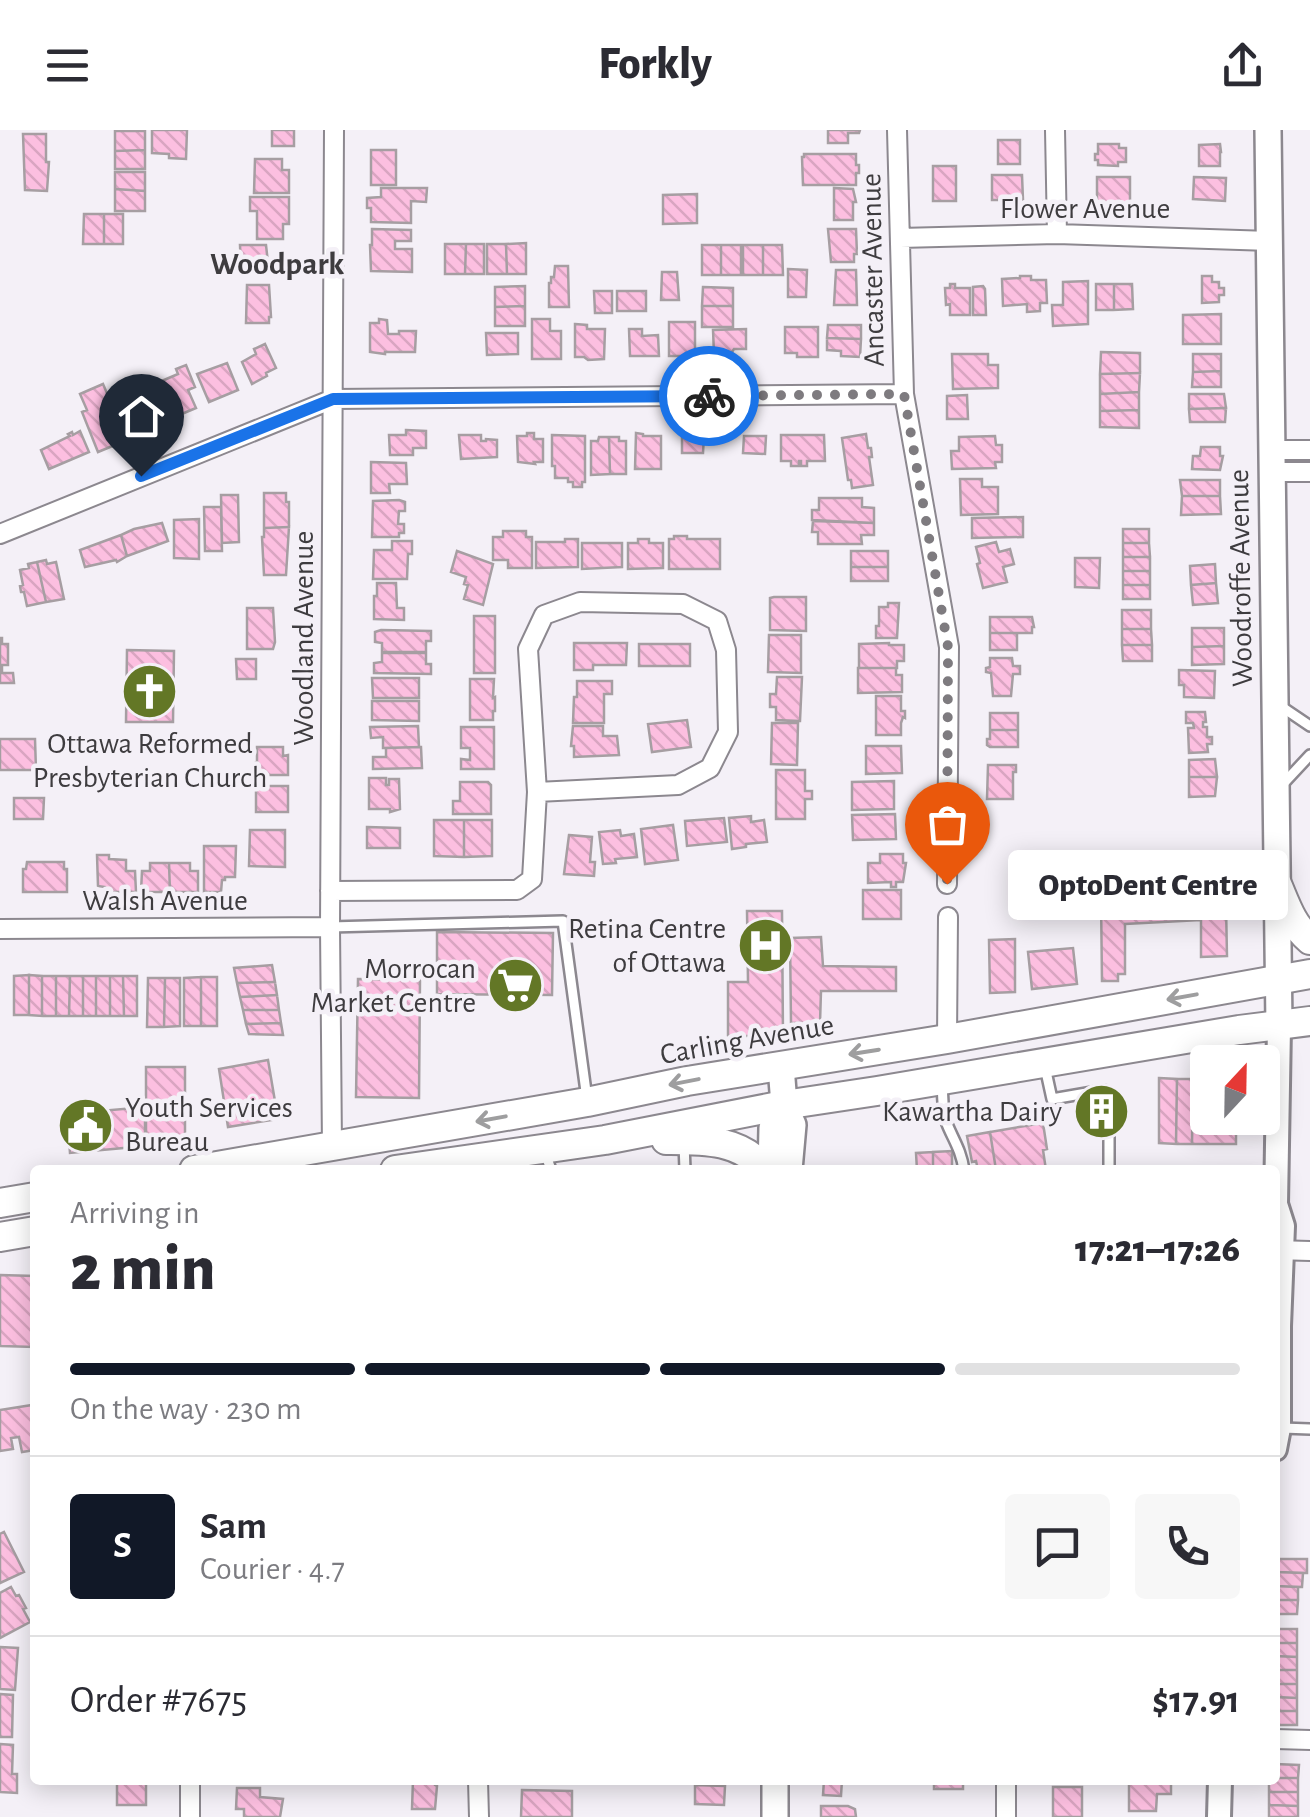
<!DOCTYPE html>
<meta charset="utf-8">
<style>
body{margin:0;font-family:"Alegreya Sans",sans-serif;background:#f7f7f7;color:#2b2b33;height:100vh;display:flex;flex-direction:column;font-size:38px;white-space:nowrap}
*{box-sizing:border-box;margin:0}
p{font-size:32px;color:#7c7c81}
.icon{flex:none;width:55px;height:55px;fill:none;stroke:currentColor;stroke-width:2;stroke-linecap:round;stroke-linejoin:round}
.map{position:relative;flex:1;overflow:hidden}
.side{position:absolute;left:30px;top:1035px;width:1250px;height:620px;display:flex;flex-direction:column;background:#fff;border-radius:10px;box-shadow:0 5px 25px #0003}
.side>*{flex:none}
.needle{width:65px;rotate:22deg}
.controls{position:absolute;left:1190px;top:915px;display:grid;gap:20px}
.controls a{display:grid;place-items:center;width:90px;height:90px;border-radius:10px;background:#fff;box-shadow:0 5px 25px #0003;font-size:50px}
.pin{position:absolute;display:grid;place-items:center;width:85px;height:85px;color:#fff;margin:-102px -42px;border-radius:50% 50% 50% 0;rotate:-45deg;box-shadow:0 0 10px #0007}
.pin .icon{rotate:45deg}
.courier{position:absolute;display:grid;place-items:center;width:100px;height:100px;margin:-50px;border:8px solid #1a73e8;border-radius:50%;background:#fff;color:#222;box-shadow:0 2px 12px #0007}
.bubble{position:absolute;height:70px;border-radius:10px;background:#fff;box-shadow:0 5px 25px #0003;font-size:32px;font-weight:800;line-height:70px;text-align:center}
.overview em{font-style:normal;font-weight:800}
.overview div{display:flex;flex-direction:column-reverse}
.overview{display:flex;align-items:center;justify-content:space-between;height:170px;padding:0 40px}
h1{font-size:65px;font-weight:800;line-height:75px}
.bar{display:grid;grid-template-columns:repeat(4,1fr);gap:15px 10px;align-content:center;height:120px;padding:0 40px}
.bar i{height:12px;border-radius:8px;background:#e1e1e2}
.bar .active{background:#111827}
.bar p{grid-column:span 4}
.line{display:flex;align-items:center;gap:25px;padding:0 40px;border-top:2px solid #e1e1e2}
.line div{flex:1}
.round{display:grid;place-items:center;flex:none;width:105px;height:105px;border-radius:10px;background:#f7f7f7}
header{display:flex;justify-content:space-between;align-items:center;height:130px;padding:0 40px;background:#fff;font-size:45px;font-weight:800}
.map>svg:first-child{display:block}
</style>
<header><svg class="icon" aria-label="menu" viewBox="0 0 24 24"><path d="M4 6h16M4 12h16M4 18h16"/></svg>Forkly<svg class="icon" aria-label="share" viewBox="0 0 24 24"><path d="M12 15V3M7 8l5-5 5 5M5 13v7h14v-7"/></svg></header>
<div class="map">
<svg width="1310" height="1687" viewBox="0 0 1310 1687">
<defs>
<pattern id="building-back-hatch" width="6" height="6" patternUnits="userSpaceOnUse" patternTransform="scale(2.5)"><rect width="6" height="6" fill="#fcbfe0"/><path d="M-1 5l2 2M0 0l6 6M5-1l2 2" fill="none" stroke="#d9a5c1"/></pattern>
</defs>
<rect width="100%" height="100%" fill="#f4f0f7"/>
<path fill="url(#building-back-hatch)" stroke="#a69ea2" stroke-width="2.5" d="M152 0H187L186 29 169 28V24L152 23Z
M272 0H294V16H272Z
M828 0H860L859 3H848V13H828Z
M115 1H145V20L115 21Z
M23 4H46V32H49L47 61 25 60Z
M998 10H1020V34H998Z
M1098 14H1119V18H1126V32H1118V36L1098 35V30H1095V24H1098Z
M1220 14 1221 22H1220V36H1199V15Z
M145 20V39H115V21Z
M371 20H396V55H371Z
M804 24H856V35H859V43H856V55H803L802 27H804Z
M255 29H282V40H289V63H254Z
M933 36H956V71H933Z
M115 42H145V61L115 59Z
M992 45H1022L1023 70H992Z
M1097 47H1130V73H1097Z
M1194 47 1226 48 1225 71 1193 69Z
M381 58H427L426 72 411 71V93L371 92V78H367V68L381 67Z
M834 58 853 59 856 72H853V90H834Z
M115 59 145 61V81H115Z
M697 64V93L663 94V65Z
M250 67H289V94H283V109H257V81H250Z
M84 84H104V114H83Z
M104 84H123V114H104Z
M372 99 411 100V111H395V119H412V142L371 141 370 115H372Z
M828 99H856L857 124H854V132H831Z
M526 113V144H507L506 114Z
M445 114H466L465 144H445Z
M466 114H484V144H465Z
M487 114H506L507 144H487Z
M240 115H266L268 133H263V141L241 140Z
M702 115H721V145H702Z
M721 115H741V145H721Z
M743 115H763V145H743Z
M763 115H782L783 145H763Z
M555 136H568L569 177H549V153H551V147H554Z
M788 139 807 140 806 167H788Z
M836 140H856L857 175H834Z
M662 142H677L679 170H661Z
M1020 146H1031V150H1046L1047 173H1040V181L1027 182V174L1003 176 1002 149 1020 148Z
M1202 146H1212V152H1219V158H1224V165H1219V172L1202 173Z
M1088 151V194L1053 196 1052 175H1063V152Z
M950 154H955V158H970V185H950V174L946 175 945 158H950Z
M1096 154H1114V180H1096Z
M1114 154H1132L1133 179 1114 180Z
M247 155H269L271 187H269V193H246Z
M525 156V176L495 177V157Z
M983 156 985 159 986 185H973V157Z
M703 157 733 158V176H702Z
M594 161H612V183H595Z
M617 161H646V181H617Z
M525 176V196H495V177Z
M702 176H733V197H702Z
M1221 184V214H1183V185Z
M379 189 387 190 388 204H399V201H416L415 222H385V224L370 222V193H379Z
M532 189H550V201H561V229H532Z
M669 192H695V226H669Z
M575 194 587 195V199H605L604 229 588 230 584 227H575Z
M828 195H861V209L827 208Z
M785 197H818V227H797V223H785Z
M629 199H642V206L658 205 659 226H630Z
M746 199V219H734L730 225 714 224 713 200Z
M486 203H518V224L487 225Z
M827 208 861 209 860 227 841 226V221L827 220Z
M265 214 276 238 266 243 267 246 252 254 242 232 256 224 254 219Z
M1101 222 1140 223V243L1100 244Z
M952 224H988V235H998V258L953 259Z
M1193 224H1221V241L1193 242Z
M227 233 238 260 209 272 197 244Z
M186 235 195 257 188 260 196 278 172 288 157 253 178 244 176 239Z
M1221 241V257H1192L1193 242Z
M1140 243 1139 262 1100 264V244Z
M103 254 127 310 98 322 82 282 87 280 80 264Z
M1139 262V280L1100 281V264Z
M1189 264H1224L1226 278 1189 279Z
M967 265 968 289H947V266Z
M156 268 164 286 153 291 155 294 134 304 124 282 136 277 135 275 140 273 141 275Z
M1226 278 1225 292H1190L1189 279Z
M1139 280V298L1100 297V281Z
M406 300 426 301V318H413V325H390L389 305H406Z
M80 301 89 322 49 339 41 320 70 306 68 304 72 302 73 305Z
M527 303H534V309H543V332H534L535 334 518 332 517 306H527Z
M636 303 643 304V306H661V339H635Z
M866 304 868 318H871L872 327H869L873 355 852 358 851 350H848L842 308Z
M459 305H481V311H486V309L497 310V327L461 329Z
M552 305 585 306V352H582V357H573V352H568V348H555V336H552Z
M682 305H704L703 323H682Z
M781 305H824L825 331H807V336H801V331H799V336H791V331H781Z
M744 306H766L765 324 743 323Z
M995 306 996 315H1002V332H995L996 338 952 339 951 321H959V307Z
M599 307H609L610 344 591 345V311H598Z
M609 307H619V311H626V344H610Z
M1201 317H1220V326H1223L1220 340 1192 339 1193 326H1200Z
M371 332 406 333 407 354H389L390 363H371Z
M960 349H982V357H998V384L961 385Z
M1180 350H1220V366H1182Z
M264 363H286V372H289V397L264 398Z
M221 365H238L239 412 222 413Z
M1182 366H1220L1221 384 1181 385Z
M819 368H862V377L874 378V393L812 390V380H819Z
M399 370 405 372V381H399L398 394H404V403H399V407H372L373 371Z
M204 377H221L222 421H205Z
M1023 387V407L972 408V388Z
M199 389V429L174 428V390Z
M813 391 874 393V405H861L862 414H818V402H812Z
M162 393 168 411 127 426 121 405 134 399Z
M289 397 286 445H264L262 407H264V398Z
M1123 399H1149V413H1123Z
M503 401H526V407H532V438H508V430H493V407H503Z
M121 405 127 426 117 432 116 430 85 437 80 420Z
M674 406H687V409H720V439H669V409H674Z
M565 409H578V437L536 438V412H565Z
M638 409H649V413H663V438L628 439V413H638Z
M392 411H412V424H408L407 449H373L374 420H392Z
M996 412 999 422 1010 419 1014 434 1003 437 1007 452 983 458 977 434 980 433 976 417Z
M582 413H622V437L582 439Z
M1123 413H1149L1150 427H1123Z
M457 421 493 434 483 475 464 469 468 455 464 454 466 447 451 442Z
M851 421H888V437H851Z
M1123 427H1150V441H1123Z
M1075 428H1100L1099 458 1075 457Z
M46 430 47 434 56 432 64 469 46 472 37 432Z
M37 432 46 472 27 476 24 462H21L20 456 23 455 20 440 29 438 28 434Z
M1215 434 1216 453 1191 455 1190 436Z
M851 437H888V451H851Z
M1123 441H1150V455H1123Z
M377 453H396L397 478H404V490L374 489V466H377Z
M1216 453 1218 473 1193 475 1191 455Z
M1123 455H1150V469H1123Z
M774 467H806V501L770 500V468Z
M888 473H899L897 508H876V496H879V477H888Z
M247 478H273L275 512 273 519H247Z
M1122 480H1151V499H1122Z
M474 486H495V543H474Z
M990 487H1032L1034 497H1032V503H990Z
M1192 498H1224V516L1192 517Z
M1122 499H1151L1152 515H1122Z
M381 500 431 501V511H426V522H382V513L375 512V502Z
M990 503H1017V520H990Z
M769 505H801V543L768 542Z
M0 508H2V514H8V535H2V543H13L14 553H0Z
M574 513H627L626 535H593V540H574Z
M889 513V515H904V531H897V538H859V514Z
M639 514H690V536H639Z
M1122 515H1152V531H1123Z
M1224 516V534L1192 535V517Z
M127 520 174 521 173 592H126Z
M382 523H426V534H431V544L374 543V533L382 532Z
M990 528H1012L1013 536H1020V544H1013L1011 566H993L991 543 986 542V538L990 537Z
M236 529H256V549H237Z
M858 538H896V545H902V562L858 563Z
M1179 540 1215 541 1214 568 1184 567V555H1179Z
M777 547H802L800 591 776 590V577H770V564H776Z
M372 548H419V568H373Z
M470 549H494L493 568 495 567V581H493V590H470Z
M577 551H612V564H604V593H573L574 567H577Z
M876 566H901V581H905V588L903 587 901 593V605H876Z
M372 571H419V591L372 590Z
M1186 582H1205L1206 592H1203V597H1207V607H1212V614H1207L1208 622 1189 623 1188 598H1194L1193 593H1186Z
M990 583H1018V600H990Z
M687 590 691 617 652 622 648 594Z
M772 593H798L797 635 771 634Z
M418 596 419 617 383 618V607L371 608 370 597Z
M573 596H603V606H617L619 625 574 627V616H571Z
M461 597H494V639H461V629L470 630V618H461Z
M990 600H1018V617H990L987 615V609H990Z
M0 609H35L36 640H0Z
M866 616H901L902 643 866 644Z
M257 617H283V626L288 625V645H257L255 633 257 632Z
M421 617 422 638 373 639V627H386V618Z
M1215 629 1217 647H1189V630Z
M988 635H1016V642H1013V669H987Z
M776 640H805V661H812V669H805V689H776Z
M1189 647H1217L1215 666 1189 667Z
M369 648H386V655H389V649H399L400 679 390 682V679H369Z
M894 651V679L852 680V652Z
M460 652H488L491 655V684H453V671H460Z
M256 656H288V682H256Z
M14 668H44L43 689H14Z
M895 684 896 709 853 710 852 685Z
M751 686V692L764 690 767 712 746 714V717L732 719 729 688Z
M724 688 727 712 687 716 685 691Z
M434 690H464V727L434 726Z
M464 690H492V726L464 727Z
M673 695 678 730 645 734 641 699Z
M367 697 400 698V718H367Z
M250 700H285V737L249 736Z
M620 700 621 706 634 704 637 727 615 729 616 733 603 734 599 702Z
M569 705 592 707 590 732H595L594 746 564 744Z
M204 716H236L235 747H225V750H222L221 762H204Z
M880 724H903V733H906L903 752H896V757H891V752L868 753V733H880Z
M1225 724 1227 826 1201 827V790L1125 794V844H1118V851H1102L1101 769 1054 771 1053 729 1131 727 1130 773 1151 771 1157 763 1158 735 1163 727Z
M97 725H109V729L126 730V741H135L136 762H105V757L98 756Z
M27 732H64V739H67V762H23V739H26Z
M150 733H169L170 762H141L142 741H150Z
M169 733H190V741H198V762H170Z
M863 760H901V789H863Z
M747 781H782L783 906H728V852H748Z
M437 802 553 803 552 865 437 864Z
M821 807 823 836 896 837V861H821L820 893H791L790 808Z
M1015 809V862L990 863 989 810Z
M1073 818 1077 854 1032 859 1028 822Z
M272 835 275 852 237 853 234 838Z
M29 845 42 846V886L29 885Z
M29 845V885H14V846Z
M42 846H56V886H42Z
M56 846H70L69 886H56Z
M70 846H83V886H69Z
M83 846H96V886H83Z
M96 846H110V886H96Z
M110 846H123L124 886H110Z
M123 846H137V886H124Z
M201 847H217V896H201Z
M201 847V896H184V848Z
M148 848H165L164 897H147Z
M165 848H180V896L164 897Z
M358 849 420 850 419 968 356 967Z
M275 852 277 865 240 867 237 853Z
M277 865 279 880H243L240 867Z
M243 880H279L281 893 246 894Z
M281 893 283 905 249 904 246 894Z
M268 930 278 989 228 997 219 939Z
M146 937H185V1010L146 1013Z
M1193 945H1208V988H1236V1014H1192Z
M1159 948 1177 949 1176 1014 1159 1013Z
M1177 949H1193L1192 1014H1176Z
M1098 971 1102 975 1112 974 1114 989 1106 990 1103 995 1105 1001 1096 1005 1092 1003 1088 976 1090 973Z
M145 977V1016L70 1023 67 984Z
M1043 993 1047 1019 1043 1020 1046 1040H996L990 1002Z
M990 1002 996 1040H978L976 1031 972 1032 967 1006Z
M952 1021V1037H949V1040H933V1022Z
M933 1022V1040H917L916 1023Z
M0 1145 35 1146V1217L0 1216Z
M32 1275 35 1291V1320L22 1322 19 1307 11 1308 13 1319 0 1321V1280Z
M4 1402 24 1442 0 1453V1404Z
M1278 1429H1307V1443L1278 1442Z
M1275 1442 1303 1443 1302 1457 1275 1456Z
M1275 1456 1298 1457V1470H1275Z
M11 1457 16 1466 19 1465 26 1478 23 1479 30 1492 0 1508V1463Z
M1275 1470H1298L1297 1484H1275Z
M1275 1499H1297V1513H1275Z
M1275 1513H1297V1527L1275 1526Z
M0 1517 18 1518 15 1560 0 1559Z
M1275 1526 1297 1527V1540H1275Z
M1275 1540H1297V1554H1275Z
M1275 1554H1297V1568L1275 1567Z
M0 1564 13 1565 12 1607H0Z
M1275 1567 1297 1568V1581H1275Z
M1275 1581H1297V1595H1275Z
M0 1614 13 1615 12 1644H17V1663L0 1662Z
M1275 1634 1299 1635 1298 1648H1275Z
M1275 1648H1298V1662H1269V1650H1275Z
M117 1650H146V1675H117Z
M413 1650H435V1655L437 1656 435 1679H412Z
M824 1650H842L841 1666 823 1665Z
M934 1650H963V1659H934Z
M1154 1650H1171V1664H1157L1156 1681H1129V1653H1154Z
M695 1655 725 1656 724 1675 695 1674Z
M1053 1657H1082V1687H1053Z
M237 1658H260V1667L283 1669 280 1687H244V1679H236Z
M522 1660 572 1661V1687H521Z
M1269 1662H1298V1676L1269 1675Z
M1269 1675 1298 1676V1687H1269Z
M821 1676H848L855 1679 856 1687H821Z"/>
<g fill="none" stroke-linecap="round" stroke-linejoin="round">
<defs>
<path id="service" d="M1279 575 1310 596
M1283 654 1310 625
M330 797 563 791 587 969
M1045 937 1052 969 1104 960 1106 971
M942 953C943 965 942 983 947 994 954 1011 961 1020 964 1040
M684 1013 685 1040
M545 1022 551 1040
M1109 1040V994
M1282 1298 1310 1299"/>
<path id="minor" d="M897 0 904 264 949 517 947 754
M1055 0 1057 104
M900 108 1057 104 1270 111
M1272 320H1310
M1272 342H1310
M0 404 333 269 904 264
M330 761 517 760 532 749 537 662 528 519 544 485 580 472 683 474 717 491 726 520 728 602 710 638 678 655 537 662
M0 799 330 797
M947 909 948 787
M332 1017 330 797 334 0
M1275 1120 1310 1121
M1275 1609 1310 1610
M478 1650 479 1687
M190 1687V1650
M1006 1687V1650"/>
<path id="tertiary" d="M1275 1319 1279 1298V1196L1283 1096 1276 1074 1279 896
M1219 1687 1220 1650"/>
<path id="secondary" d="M1268 0 1279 896
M781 936 784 975 793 995 789 1040
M771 1040 772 998 784 975
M775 1687V1650"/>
<path id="primary" d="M1277 754C1286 775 1292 795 1310 810
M666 1010C703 1010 741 1009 765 1040
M194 1040 587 972 687 951 947 909 1310 844
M395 1040 605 1010 784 975 877 961 1239 900 1310 891
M0 1073 35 1067
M0 1107 35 1101"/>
</defs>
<use href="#service" stroke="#8c888f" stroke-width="14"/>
<use href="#minor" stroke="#8c888f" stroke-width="22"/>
<use href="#tertiary" stroke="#8c888f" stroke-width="28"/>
<use href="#secondary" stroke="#8c888f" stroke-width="30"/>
<use href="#primary" stroke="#8c888f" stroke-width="32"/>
<use href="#service" stroke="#fff" stroke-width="9"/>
<use href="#minor" stroke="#fff" stroke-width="18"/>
<use href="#tertiary" stroke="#fff" stroke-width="22"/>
<use href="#secondary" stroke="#fff" stroke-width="25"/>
<use href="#primary" stroke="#fff" stroke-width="28"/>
</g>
<defs><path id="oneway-shaft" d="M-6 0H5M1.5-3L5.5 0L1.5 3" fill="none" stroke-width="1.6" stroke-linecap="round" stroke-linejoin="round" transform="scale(2.5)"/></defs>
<g stroke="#9e9e9f">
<use href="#oneway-shaft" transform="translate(1182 867) rotate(170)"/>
<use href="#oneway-shaft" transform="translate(864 922) rotate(171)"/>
<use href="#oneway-shaft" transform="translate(684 952) rotate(169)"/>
<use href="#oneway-shaft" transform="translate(491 989) rotate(170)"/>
</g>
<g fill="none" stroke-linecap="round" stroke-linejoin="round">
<path stroke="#7e7b7f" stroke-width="10" stroke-dasharray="0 18" d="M709 266 904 264 948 517 947 754"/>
<path stroke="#1a73e8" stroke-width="12" d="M141 346 333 269 709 266"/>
</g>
<defs>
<symbol id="church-disc" viewBox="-11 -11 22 22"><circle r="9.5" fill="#637726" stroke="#f4f0f7"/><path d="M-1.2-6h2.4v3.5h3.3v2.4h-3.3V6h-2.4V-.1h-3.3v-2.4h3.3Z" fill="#fff"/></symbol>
<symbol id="hospital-disc" viewBox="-11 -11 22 22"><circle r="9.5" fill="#637726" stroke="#f4f0f7"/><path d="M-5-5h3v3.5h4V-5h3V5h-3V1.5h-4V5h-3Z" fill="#fff"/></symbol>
<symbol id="supermarket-disc" viewBox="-11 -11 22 22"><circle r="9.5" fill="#637726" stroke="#f4f0f7"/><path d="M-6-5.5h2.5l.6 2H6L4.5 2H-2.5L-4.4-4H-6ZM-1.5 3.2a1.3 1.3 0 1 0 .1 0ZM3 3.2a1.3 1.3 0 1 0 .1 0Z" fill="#fff"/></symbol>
<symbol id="building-disc" viewBox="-11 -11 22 22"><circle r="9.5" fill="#637726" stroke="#f4f0f7"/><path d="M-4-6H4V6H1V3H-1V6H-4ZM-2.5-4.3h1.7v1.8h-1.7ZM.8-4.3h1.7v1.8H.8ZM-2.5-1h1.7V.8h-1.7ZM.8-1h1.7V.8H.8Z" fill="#fff"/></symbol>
<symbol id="civic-disc" viewBox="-11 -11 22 22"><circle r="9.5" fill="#637726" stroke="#f4f0f7"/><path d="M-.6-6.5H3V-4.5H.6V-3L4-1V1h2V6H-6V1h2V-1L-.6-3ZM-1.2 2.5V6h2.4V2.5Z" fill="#fff"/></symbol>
</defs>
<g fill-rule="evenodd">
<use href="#church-disc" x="118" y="530" width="63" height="63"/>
<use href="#hospital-disc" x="734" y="784" width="63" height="63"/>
<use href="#supermarket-disc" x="484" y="824" width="63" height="63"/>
<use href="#building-disc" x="1070" y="950" width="63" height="63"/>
<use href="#civic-disc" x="54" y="964" width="63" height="63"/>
</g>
<g text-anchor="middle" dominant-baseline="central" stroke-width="9" stroke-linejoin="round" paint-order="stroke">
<g font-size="30" fill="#3e3c3f" stroke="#f4f0f7">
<text x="1085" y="79">Flower Avenue</text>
<text transform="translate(873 140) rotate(-91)">Ancaster Avenue</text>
<text transform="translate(1241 448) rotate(-91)">Woodroffe Avenue</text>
<text transform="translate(304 508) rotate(-90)">Woodland Avenue</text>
<text x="165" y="771">Walsh Avenue</text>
<text transform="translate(747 910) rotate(-10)">Carling Avenue</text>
</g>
<g font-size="30" fill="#3e3c3f" stroke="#f4f0f7" text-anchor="end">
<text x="150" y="614" text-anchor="middle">Ottawa Reformed<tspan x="150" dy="34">Presbyterian Church</tspan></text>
<text x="726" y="799">Retina Centre<tspan x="726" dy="34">of Ottawa</tspan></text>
<text x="476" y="839">Morrocan<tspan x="476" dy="34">Market Centre</tspan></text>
<text x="125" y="978" text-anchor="start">Youth Services<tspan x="125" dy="34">Bureau</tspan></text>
<text x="1062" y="982">Kawartha Dairy</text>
</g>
<g font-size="32" font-weight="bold" fill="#3e3c3f" stroke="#f4f0f7">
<text x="277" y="134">Woodpark</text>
</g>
</g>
</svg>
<div class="controls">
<a><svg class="needle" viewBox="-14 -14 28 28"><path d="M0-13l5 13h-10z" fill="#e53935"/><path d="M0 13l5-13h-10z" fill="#7c7c81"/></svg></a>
</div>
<div class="pin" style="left:947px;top:754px;background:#ea580c"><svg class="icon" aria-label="bag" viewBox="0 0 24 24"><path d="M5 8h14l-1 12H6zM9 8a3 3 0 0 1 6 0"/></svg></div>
<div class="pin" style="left:141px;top:346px;background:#1f2937"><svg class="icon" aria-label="home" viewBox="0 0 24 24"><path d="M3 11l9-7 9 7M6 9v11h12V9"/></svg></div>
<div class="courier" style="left:709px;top:266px"><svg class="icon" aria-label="bike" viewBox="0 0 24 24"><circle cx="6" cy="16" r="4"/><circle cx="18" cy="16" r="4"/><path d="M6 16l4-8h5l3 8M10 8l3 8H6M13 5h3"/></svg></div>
<div class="bubble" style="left:1008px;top:720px;width:280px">OptoDent Centre</div>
<section class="side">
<div class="overview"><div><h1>2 min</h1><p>Arriving in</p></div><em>17:21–17:26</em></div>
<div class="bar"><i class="active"></i><i class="active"></i><i class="active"></i><i></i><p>On the way · 230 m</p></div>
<div class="line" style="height:180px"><b class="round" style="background:#111827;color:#fff">S</b><div><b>Sam</b><p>Courier · 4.7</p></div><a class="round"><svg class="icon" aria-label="chat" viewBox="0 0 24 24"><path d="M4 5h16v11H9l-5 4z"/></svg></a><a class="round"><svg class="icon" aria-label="phone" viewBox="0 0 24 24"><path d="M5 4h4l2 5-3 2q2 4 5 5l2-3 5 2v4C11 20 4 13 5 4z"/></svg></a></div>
<div class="line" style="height:130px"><div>Order #7675</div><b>$17.91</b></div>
</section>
</div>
